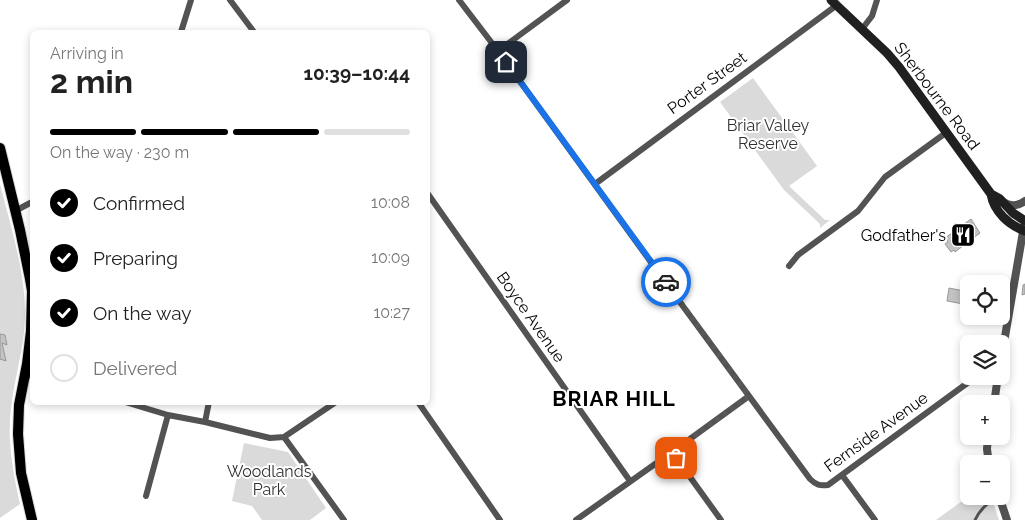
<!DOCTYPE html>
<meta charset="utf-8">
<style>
body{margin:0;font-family:Raleway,sans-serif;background:#f2f2f2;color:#222;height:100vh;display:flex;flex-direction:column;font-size:19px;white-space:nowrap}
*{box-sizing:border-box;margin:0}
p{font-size:16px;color:#767676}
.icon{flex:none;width:28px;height:28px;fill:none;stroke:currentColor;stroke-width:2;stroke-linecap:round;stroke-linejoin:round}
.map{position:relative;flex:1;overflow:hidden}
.side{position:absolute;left:30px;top:30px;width:400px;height:375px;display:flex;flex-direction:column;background:#fff;border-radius:8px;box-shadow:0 2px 8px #0003}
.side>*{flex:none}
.controls{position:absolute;left:960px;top:275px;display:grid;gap:10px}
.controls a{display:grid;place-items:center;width:50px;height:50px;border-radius:8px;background:#fff;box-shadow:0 2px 8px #0003;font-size:25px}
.pin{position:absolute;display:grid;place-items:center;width:42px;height:42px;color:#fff;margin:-21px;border-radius:10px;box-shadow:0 2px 8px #0006}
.courier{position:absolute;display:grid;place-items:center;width:50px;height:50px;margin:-25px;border:4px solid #1a73e8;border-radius:50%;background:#fff;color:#222;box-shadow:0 1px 6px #0007}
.head em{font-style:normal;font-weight:700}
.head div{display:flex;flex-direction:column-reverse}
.head{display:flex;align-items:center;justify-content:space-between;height:85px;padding:0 20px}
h1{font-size:32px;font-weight:700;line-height:38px}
.bar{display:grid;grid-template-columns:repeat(4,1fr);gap:8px 5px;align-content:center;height:60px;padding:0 20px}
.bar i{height:6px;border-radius:4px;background:#e0e0e0}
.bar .on{background:#000}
.bar p{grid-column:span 4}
ol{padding:0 20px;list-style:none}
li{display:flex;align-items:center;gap:15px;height:55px}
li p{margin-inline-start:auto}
li .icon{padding:5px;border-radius:50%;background:#000;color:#fff;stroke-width:4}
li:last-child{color:#767676}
li i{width:28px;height:28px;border:2px solid #e0e0e0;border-radius:50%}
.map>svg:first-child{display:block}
</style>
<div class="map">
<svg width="1025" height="520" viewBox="0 0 1025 520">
<rect width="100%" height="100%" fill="#fff"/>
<path fill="#dadada" d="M753 78 817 166 789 186 825 220H830L820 228V224L784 190 720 102Z
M0 184C11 228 26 273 25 319 24 349 14 379 11 409 7 441 13 472 20 504L0 518Z
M244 443 288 452 326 508 310 520H262L252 506 232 501Z
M969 496H991L999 520H936Z"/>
<path fill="#c3c3c3" stroke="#979797" d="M971 219 980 233 955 252 954 250 951 252 945 244 948 242 945 238Z
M1025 284V294L1022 295 1023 285Z
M949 288 969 292V305L947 301Z
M0 334 5 335 7 345 2 343 6 361 0 359Z"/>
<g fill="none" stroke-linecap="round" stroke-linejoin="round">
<defs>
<path id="primary" d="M0 148 20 230 30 279 32 291 31 331 27 364 19 405 18 434 21 473 32 520"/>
</defs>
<use href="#primary" stroke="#dbdbdb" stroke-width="12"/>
<path stroke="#535353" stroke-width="3" d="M975 520C980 509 988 503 998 496"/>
<path stroke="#535353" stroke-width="6" d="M230 0 254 32
M459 0 498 51 674 294 810 479C816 485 820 486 828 485L977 376
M862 29 872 16 877 0
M181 32 191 0
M498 51 567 0
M595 184 837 5
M428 194 630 481
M15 211 32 202
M789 266 798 255 858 211 885 177 947 132
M25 374 32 376
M125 402 168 415 205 422 270 438 284 437 336 402
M418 402 500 520
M205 422 209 402
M284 437 344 520
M672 452 721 520
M842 475 875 520
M146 496 168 415
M576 520 672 452 749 396"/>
<path stroke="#535353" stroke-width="8" d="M1003 202C1011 207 1018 206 1025 201
M1001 360 1024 226
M994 404 998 376
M988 436 987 449 989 464
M999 496 1007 520"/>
<path stroke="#202020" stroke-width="9" d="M831 0 887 53 899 67 991 194C994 212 1009 225 1025 231
M991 194 1000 199 1013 213 1025 221"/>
<use href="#primary" stroke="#000" stroke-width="10"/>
</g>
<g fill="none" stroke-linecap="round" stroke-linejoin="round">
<path stroke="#595959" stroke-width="5" stroke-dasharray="0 9" d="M666 282 749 396 672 452 676 458"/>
<path stroke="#1a73e8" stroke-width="6" d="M506 62 666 282"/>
</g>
<defs>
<symbol id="restaurant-square" viewBox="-11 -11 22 22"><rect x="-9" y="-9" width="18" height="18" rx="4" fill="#000" stroke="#fff"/><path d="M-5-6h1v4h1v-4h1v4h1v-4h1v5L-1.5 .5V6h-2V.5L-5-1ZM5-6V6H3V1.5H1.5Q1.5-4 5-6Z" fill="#fff"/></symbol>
</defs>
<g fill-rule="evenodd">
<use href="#restaurant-square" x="949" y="221" width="28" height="28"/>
</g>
<g text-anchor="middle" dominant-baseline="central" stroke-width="4" stroke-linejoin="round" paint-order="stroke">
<g font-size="16" fill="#000" stroke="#fff">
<text transform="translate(707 83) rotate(-36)">Porter Street</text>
<text transform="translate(937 96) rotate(53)">Sherbourne Road</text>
<text transform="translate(531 317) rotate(55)">Boyce Avenue</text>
<text transform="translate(876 432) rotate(-36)">Fernside Avenue</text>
</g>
<g font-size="16" fill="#313131" stroke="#fff">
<text x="768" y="125">Briar Valley<tspan x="768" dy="18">Reserve</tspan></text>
<text x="269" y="471">Woodlands<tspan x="269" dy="18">Park</tspan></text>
</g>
<g font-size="16" fill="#000" stroke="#fff" text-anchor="end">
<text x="946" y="235">Godfather's</text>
</g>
<g font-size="21" font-weight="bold" letter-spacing="1" fill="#000" stroke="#fff">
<text x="614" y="398">BRIAR HILL</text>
</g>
</g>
</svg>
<div class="controls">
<a><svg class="icon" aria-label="locate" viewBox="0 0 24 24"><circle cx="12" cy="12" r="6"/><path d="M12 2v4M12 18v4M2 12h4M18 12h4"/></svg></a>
<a><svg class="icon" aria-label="layers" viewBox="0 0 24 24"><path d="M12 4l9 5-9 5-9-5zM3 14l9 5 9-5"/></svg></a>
<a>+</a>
<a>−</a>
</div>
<div class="pin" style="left:676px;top:458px;background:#ea580c"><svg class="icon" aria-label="bag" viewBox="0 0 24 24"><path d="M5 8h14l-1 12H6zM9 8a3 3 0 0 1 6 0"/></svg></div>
<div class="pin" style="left:506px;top:62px;background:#1f2937"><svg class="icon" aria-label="home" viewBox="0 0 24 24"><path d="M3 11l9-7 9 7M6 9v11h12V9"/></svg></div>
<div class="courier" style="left:666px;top:282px"><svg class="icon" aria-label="car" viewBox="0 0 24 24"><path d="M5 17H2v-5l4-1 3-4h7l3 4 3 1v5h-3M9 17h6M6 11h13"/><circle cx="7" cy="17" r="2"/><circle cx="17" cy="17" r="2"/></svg></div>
<section class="side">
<div class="head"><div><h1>2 min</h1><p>Arriving in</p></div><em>10:39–10:44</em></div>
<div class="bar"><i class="on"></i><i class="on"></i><i class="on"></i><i></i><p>On the way · 230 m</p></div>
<ol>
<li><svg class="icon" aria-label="check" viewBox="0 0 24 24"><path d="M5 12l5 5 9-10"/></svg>Confirmed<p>10:08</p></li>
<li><svg class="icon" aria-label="check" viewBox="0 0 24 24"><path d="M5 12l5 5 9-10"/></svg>Preparing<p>10:09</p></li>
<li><svg class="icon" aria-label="check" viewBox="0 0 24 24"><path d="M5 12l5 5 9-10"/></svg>On the way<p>10:27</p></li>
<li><i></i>Delivered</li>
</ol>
</section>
</div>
